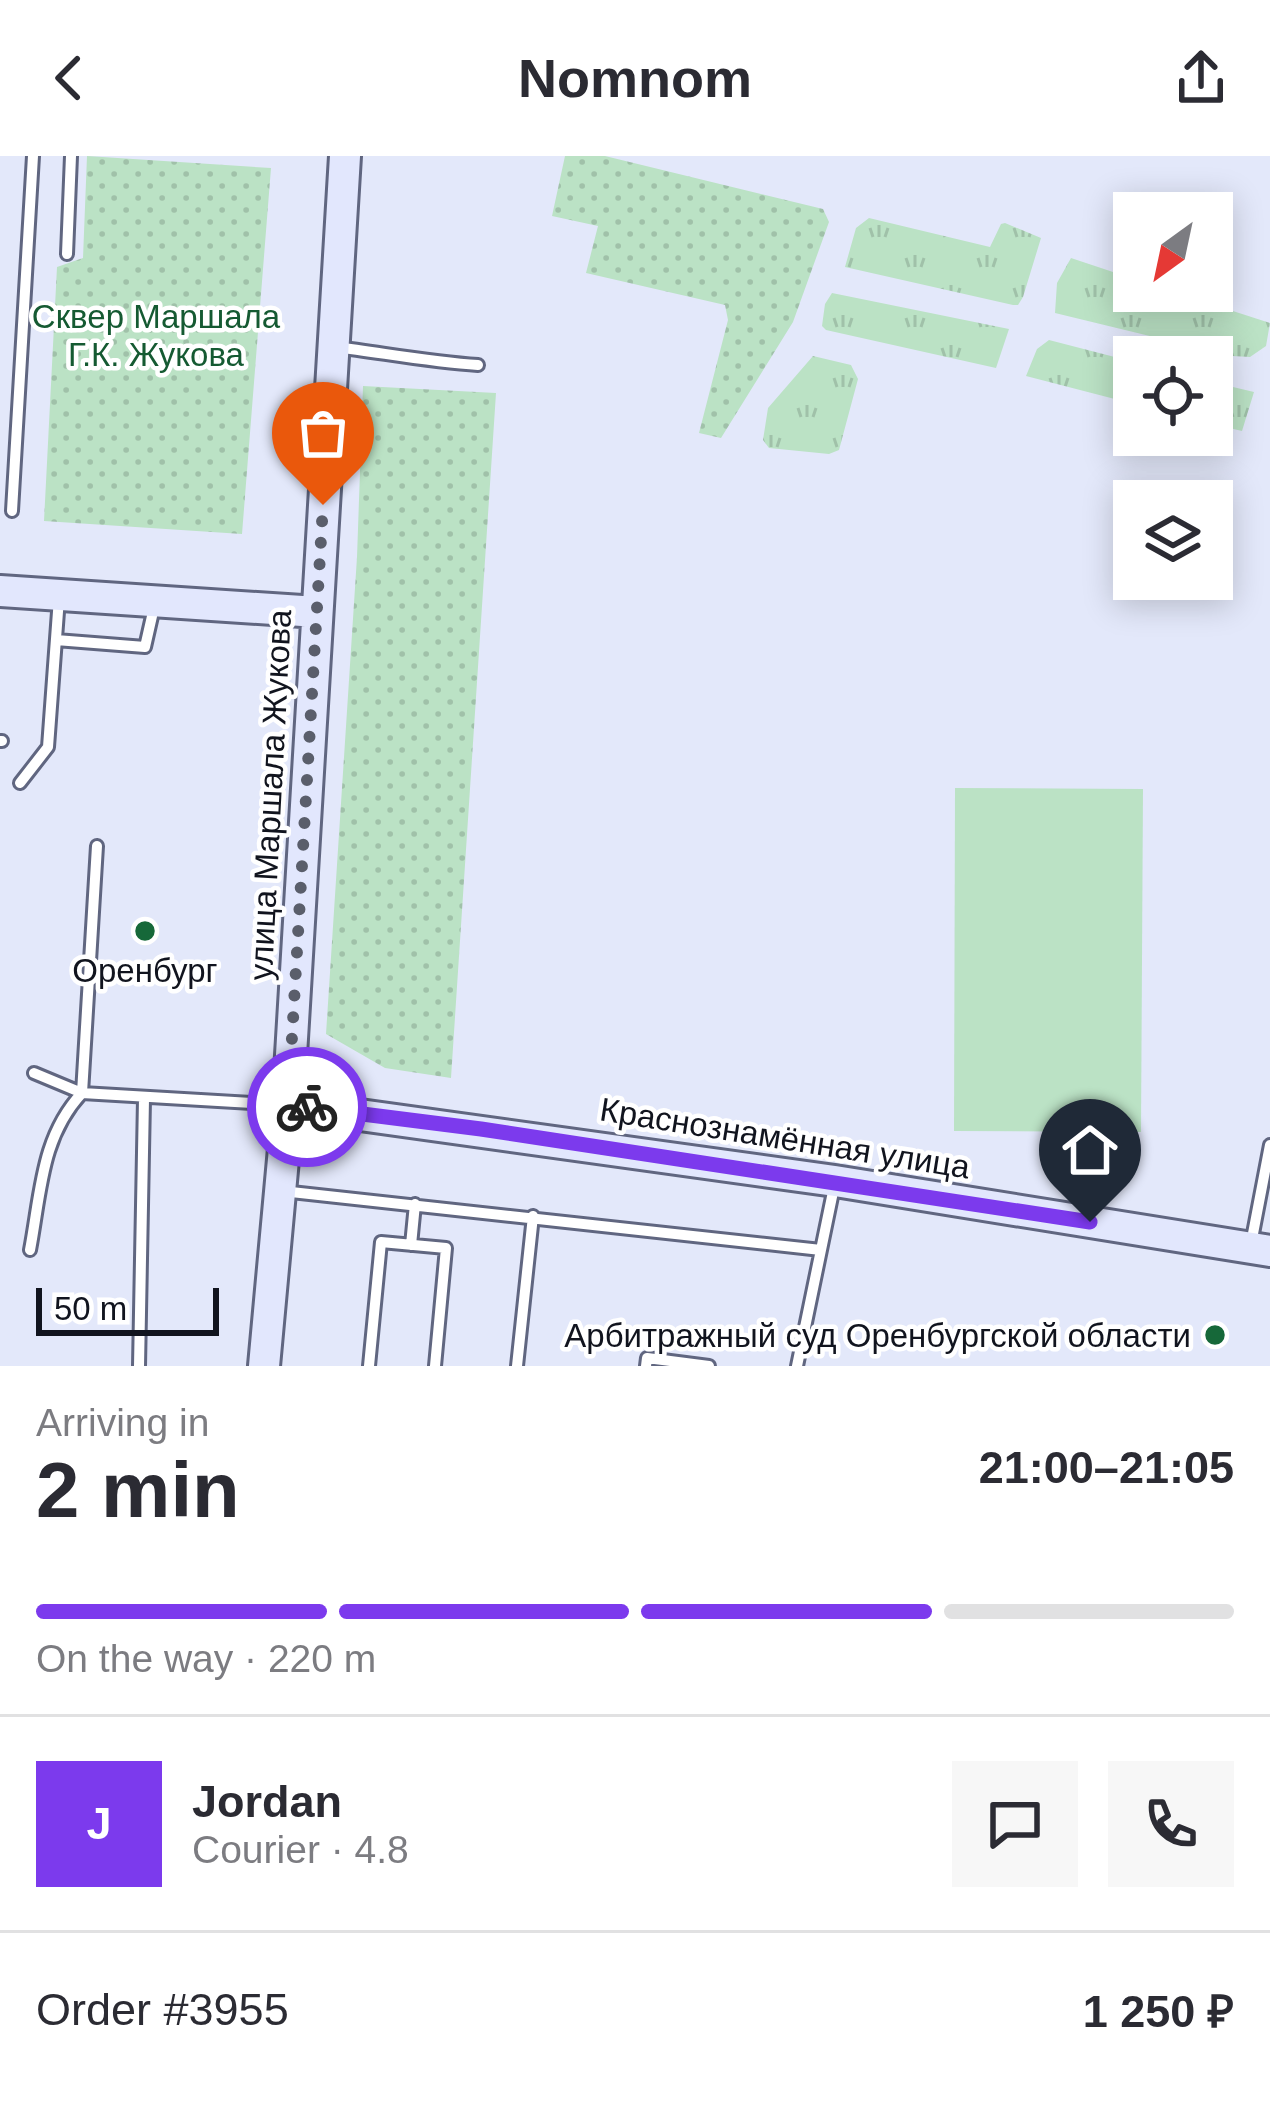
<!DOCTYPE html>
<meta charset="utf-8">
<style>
body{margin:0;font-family:Helvetica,sans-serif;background:#f7f7f7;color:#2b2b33;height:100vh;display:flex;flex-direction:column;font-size:45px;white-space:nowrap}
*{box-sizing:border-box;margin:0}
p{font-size:39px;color:#7c7c81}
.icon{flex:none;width:66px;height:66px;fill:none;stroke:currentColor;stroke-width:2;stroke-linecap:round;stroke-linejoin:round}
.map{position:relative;height:1210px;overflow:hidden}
.details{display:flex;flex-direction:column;background:#fff;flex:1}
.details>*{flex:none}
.needle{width:78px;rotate:213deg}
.fabs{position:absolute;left:1113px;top:36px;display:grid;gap:24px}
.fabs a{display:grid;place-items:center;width:120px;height:120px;border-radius:0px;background:#fff;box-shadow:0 6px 30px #0003;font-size:60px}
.scale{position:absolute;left:36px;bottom:30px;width:183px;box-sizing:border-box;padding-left:12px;border:6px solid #11141e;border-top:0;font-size:33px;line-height:42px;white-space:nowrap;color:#11141e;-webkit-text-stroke:9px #fff;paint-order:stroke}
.pin{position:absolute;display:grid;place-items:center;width:102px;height:102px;color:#fff;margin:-123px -51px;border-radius:50% 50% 50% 0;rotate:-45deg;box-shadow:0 0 12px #0007}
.pin .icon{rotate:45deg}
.courier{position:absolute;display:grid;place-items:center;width:120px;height:120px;margin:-60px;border:9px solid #7c3aed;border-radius:50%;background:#fff;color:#222;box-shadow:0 3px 15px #0007}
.overview em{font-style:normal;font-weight:800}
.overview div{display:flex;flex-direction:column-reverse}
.overview{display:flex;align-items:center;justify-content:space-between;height:204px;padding:0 36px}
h1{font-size:78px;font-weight:800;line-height:90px}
.bar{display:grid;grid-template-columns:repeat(4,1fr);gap:18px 12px;align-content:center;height:144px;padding:0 36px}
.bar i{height:15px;border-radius:9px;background:#e1e1e2}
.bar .active{background:#7c3aed}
.bar p{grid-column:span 4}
.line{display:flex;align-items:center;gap:30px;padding:0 36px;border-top:3px solid #e1e1e2}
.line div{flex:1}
.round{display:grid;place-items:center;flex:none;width:126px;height:126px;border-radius:0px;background:#f7f7f7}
header{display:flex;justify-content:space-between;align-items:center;height:156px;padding:0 36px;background:#fff;font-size:54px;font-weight:800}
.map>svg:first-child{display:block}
</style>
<header><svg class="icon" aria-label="back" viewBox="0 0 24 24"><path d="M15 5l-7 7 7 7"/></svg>Nomnom<svg class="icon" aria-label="share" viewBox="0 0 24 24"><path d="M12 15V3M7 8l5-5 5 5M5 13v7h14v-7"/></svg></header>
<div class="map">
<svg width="1270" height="1210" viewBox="0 0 1270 1210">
<defs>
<pattern id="grass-tufts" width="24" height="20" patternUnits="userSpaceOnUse" patternTransform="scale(3)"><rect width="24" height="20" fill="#bbe2c5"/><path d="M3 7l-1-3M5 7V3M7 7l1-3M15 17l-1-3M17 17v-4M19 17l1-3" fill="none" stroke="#a0c1a9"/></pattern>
<pattern id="park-dots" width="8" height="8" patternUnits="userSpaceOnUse" patternTransform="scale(3)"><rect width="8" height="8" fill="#bbe2c5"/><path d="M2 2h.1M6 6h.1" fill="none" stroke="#a0c1a9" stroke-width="1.8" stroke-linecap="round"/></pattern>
</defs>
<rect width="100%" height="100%" fill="#e3e8fa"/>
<path fill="url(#grass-tufts)" d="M869 62 990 91 1001 68 1005 67 1041 82 1023 141 1018 149H1013L845 111 856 72Z
M1071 102 1134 123V135H1171L1270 167 1266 190 1250 201 1232 200 1055 157 1057 127Z
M832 137 1009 173 996 212 826 174 822 170 825 148Z
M1049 184 1134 206V248L1026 220 1037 193Z
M813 200 851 209 858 223 839 294 829 298 769 292 763 284 768 252Z
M1212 226 1254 236 1242 275 1212 268Z"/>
<path fill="url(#park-dots)" d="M87 0 271 12 242 378 44 365 57 111 83 102Z
M565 0H605L823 53 829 66 793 166 721 282 699 277 728 164 725 149 586 117 598 70 552 60Z
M363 230 496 237 451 922 385 912 326 878 357 401Z"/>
<path fill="#bbe2c5" d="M955 632 1143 633 1141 976 954 975Z"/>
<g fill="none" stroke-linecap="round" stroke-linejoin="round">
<defs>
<path id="service" d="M67 98 71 0
M336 191C384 197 430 206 478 209
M12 355 33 0
M56 484 145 491 155 447
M0 585H2
M20 627 48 591 59 442
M34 917 82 937 284 949
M282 1035 821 1094
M1251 1088 1270 989
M411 1089 415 1048
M30 1094C41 1036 41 981 82 937L97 690
M139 1210 144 943
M369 1210 381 1086 446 1092 435 1210
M517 1210 533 1060
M646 1210 647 1202 709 1210
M797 1210 834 1031"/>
<path id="secondary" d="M0 435 317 456
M288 949 835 1025 1270 1095
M264 1210 288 949 345 0"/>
</defs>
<use href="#service" stroke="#606680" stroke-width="16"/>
<use href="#secondary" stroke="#606680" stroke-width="36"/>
<use href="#service" stroke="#fff" stroke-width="10"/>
<use href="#secondary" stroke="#e2e7fd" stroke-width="30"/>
</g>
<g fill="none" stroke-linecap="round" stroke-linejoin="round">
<path stroke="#5a5e6b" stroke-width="12" stroke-dasharray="0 21.6" d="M307 951 288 950 323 349"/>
<path stroke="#7c3aed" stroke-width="15" d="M307 951 481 973 1090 1066"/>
</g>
<g fill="#166839" stroke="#fff" stroke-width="4.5">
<circle cx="145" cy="775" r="12"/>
<circle cx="1215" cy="1179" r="12"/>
</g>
<g text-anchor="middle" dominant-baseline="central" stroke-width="9" stroke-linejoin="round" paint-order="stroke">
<g font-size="33" fill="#155a32" stroke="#fff">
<text x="156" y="160">Сквер Маршала<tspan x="156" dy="38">Г.К. Жукова</tspan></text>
</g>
<g font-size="33" fill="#11141e" stroke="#fff">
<text transform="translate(270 639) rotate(-87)">улица Маршала Жукова</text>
<text transform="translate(785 982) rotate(9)">Краснознамённая улица</text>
</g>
<g font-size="33" fill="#11141e" stroke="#fff">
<text x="145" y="814">Оренбург</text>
<text x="1191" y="1179" text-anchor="end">Арбитражный суд Оренбургской области</text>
</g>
</g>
</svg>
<div class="fabs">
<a><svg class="needle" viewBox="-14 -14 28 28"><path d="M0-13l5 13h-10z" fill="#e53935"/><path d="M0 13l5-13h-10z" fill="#7c7c81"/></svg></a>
<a><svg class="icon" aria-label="locate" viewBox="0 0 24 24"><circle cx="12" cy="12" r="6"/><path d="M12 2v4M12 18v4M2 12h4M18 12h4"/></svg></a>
<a><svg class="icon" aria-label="layers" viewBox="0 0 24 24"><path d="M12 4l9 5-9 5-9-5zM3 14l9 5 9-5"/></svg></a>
</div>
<div class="scale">50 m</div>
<div class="pin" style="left:323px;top:349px;background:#ea580c"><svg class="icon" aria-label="bag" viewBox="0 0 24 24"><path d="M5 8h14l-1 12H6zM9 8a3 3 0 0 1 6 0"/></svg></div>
<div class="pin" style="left:1090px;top:1066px;background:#1f2937"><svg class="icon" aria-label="home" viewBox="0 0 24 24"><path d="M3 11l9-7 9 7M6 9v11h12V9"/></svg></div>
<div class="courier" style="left:307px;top:951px"><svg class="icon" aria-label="bike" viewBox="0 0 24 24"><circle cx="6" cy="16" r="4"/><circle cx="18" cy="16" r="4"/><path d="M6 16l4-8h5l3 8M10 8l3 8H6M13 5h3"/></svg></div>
</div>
<section class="details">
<div class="overview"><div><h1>2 min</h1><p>Arriving in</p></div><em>21:00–21:05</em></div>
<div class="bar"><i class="active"></i><i class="active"></i><i class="active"></i><i></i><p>On the way · 220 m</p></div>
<div class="line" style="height:216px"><b class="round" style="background:#7c3aed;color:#fff">J</b><div><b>Jordan</b><p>Courier · 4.8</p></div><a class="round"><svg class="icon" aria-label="chat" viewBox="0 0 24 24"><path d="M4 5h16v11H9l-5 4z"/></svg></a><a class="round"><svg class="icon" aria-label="phone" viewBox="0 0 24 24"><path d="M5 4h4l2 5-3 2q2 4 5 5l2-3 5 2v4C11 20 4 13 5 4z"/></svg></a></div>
<div class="line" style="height:156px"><div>Order #3955</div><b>1 250 ₽</b></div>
</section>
